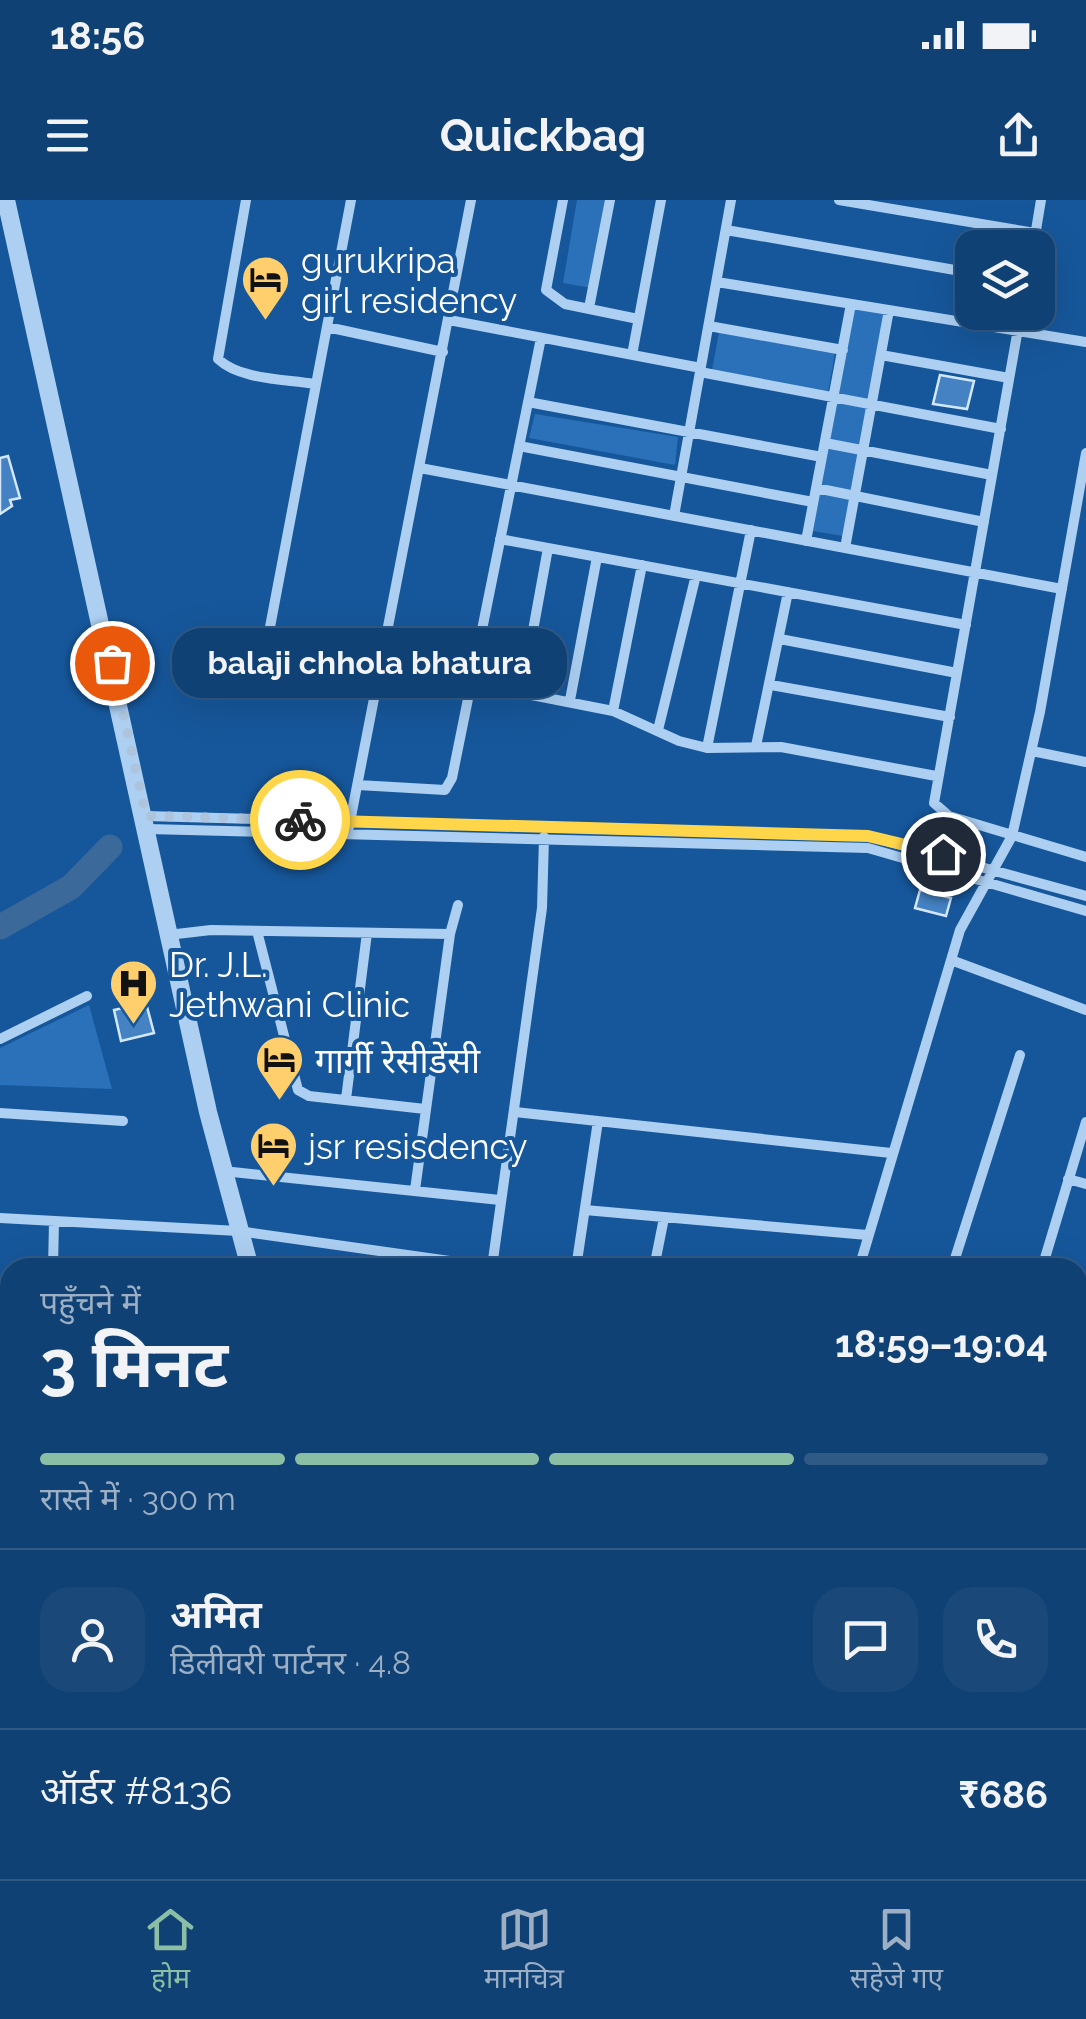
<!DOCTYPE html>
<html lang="hi">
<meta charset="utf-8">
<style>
body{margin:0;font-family:Raleway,"Noto Sans Devanagari",sans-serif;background:#194879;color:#f1f3f6;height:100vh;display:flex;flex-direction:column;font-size:38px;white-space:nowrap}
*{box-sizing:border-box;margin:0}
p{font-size:32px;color:#9cafc5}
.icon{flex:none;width:55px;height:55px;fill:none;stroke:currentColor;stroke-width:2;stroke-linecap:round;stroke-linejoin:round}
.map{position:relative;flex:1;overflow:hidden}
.sheet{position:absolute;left:0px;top:1058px;width:1088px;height:622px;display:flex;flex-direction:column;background:#104174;border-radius:30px 30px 0 0;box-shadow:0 10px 40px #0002,0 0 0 2px #305a86}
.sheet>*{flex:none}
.controls{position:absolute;left:955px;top:30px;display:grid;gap:20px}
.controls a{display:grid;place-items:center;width:100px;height:100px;border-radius:20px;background:#104174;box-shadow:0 10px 40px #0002,0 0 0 2px #305a86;font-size:50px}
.pin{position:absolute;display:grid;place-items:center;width:85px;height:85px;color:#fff;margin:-42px;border:5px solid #fff;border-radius:50%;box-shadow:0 2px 10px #0007}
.courier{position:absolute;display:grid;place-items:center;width:100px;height:100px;margin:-50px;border:8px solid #ffd54a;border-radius:50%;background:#fff;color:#222;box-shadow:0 2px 12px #0007}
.bubble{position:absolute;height:70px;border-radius:30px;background:#104174;box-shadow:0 10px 40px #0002,0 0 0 2px #305a86;font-size:32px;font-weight:700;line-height:70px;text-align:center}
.head em{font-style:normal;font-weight:700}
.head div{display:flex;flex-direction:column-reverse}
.head{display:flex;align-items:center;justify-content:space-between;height:170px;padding:0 40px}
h1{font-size:65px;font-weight:700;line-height:75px}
.bar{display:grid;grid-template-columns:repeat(4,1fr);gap:15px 10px;align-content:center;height:120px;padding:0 40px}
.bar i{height:12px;border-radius:8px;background:#305a86}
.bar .current{background:#8abfa5}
.bar p{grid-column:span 4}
.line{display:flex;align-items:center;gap:25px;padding:0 40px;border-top:2px solid #305a86}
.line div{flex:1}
.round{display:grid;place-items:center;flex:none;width:105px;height:105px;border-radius:30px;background:#194879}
.status{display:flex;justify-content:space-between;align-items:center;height:70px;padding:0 50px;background:#104174;direction:ltr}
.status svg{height:28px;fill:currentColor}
header{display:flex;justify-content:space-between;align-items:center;height:130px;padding:0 40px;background:#104174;font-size:45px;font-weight:700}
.tabs{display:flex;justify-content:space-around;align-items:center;height:140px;border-top:2px solid #305a86;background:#104174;font-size:28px;color:#9cafc5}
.tabs a{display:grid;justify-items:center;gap:5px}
.tabs .current{color:#8abfa5}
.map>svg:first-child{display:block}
</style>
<div class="status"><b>18:56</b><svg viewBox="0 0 49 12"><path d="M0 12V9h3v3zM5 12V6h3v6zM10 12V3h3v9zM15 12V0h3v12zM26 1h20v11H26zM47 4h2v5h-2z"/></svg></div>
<header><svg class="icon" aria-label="menu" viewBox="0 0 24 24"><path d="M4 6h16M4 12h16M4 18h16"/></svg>Quickbag<svg class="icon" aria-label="share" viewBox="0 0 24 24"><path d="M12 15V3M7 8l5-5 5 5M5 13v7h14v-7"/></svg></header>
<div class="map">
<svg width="1086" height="1679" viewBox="0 0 1086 1679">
<rect width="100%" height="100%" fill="#16579b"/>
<path fill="#2a71b9" d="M577 0H607L592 88 563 83Z
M855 108 885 114 843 336 813 331Z
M719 132 835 153 828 192 712 170Z
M535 214 678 237 675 265 529 238Z
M89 805 112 889 0 885V848Z"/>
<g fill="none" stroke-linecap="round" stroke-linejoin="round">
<path stroke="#3a699a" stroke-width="25" d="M0 727 71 687 110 647"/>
</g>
<path fill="#4482c3" stroke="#d4e8fc" stroke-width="2.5" d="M940 175 974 181 967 209 933 204Z
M8 256 20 298 10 300 12 306 0 314V258Z
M920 690 951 698 946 716 915 708Z
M146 803 154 833 121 841 114 810Z
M1078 1562 1086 1563V1611L1078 1610Z"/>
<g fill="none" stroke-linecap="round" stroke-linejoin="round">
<path stroke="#accff2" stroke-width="10" d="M246 0 218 159C240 180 285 179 314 184
M351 0 270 427 273 438 282 443 378 463
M563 0 546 90 565 104 638 119
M839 0 1035 33
M726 30 972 73
M1033 48 1041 0
M717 82 1086 142
M589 108 610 0
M1021 112 934 603 949 616 1086 657
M449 120 701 168
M709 126 843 150
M327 127 443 152
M632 155 661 0
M881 155 1009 178
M700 172 1001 229
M528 202 822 257
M825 243 992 275
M519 246 813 302
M420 268 1062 389
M816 288 984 322
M674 316 731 0
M500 339 966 425
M806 341 851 104
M845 348 889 110
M780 439 957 473
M471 483 613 511 679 541 707 548 781 547 936 576
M771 485 950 517
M522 491 548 348
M570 500 597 357
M613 511 642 365
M658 530 696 375
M756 546 788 392
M707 548 751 330
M1032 551 1086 562
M358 585 445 590 452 578 541 138
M145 616 868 636 1086 696
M349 627 471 0
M148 629 868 648 1086 711
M257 731 298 890 309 896 425 909
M168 735 211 730 450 734
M951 760 1086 810
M0 839 87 796
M346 899 367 733
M515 912 891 953
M0 913 123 921
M223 971 500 1000
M1068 979 1086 984
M415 990 450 734 458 705
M585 1010 867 1035
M0 1018 238 1031 492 1067 542 708 544 637
M53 1068 54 1021
M576 1068 598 921
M654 1068 664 1018
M859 1068 960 730 1012 636 1040 512 1086 253
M952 1068 1020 855
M1042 1068 1086 922
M1078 1080 1086 1082
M0 1109 10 1110
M0 1192 10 1193
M1078 1304 1086 1306
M0 1339H10
M0 1454 10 1455
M0 1562 10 1563
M1078 1635H1086
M1078 1652H1086
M249 1670 304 1674 369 1670
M14 1679V1670
M112 1679V1670
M835 1679 836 1670
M918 1679V1670"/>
<path stroke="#accff2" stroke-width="18" d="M6 0 208 912 250 1068
M477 1670 481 1679"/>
</g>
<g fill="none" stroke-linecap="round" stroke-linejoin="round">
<path stroke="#adc4dc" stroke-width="10" stroke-dasharray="0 18" d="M112 463 146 616 300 620"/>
<path stroke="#ffd54a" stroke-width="12" d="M300 620 868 636 943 654"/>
</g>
<defs>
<symbol id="hotel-pin" viewBox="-11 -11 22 30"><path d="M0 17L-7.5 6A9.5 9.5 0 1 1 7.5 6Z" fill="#ffce6d" stroke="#16579b"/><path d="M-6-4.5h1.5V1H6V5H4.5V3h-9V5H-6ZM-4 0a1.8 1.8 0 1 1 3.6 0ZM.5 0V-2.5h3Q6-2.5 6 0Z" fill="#111"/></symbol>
<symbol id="hospital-pin" viewBox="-11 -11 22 30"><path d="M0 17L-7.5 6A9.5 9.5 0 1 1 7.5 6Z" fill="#ffce6d" stroke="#16579b"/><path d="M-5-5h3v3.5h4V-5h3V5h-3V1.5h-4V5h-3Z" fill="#111"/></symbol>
</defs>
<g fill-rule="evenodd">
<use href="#hotel-pin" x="238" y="52" width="55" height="75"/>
<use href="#hospital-pin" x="106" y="756" width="55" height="75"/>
<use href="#hotel-pin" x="252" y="832" width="55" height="75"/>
<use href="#hotel-pin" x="246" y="918" width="55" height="75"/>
</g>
<g text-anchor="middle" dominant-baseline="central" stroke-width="8" stroke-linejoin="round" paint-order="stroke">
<g font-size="35" fill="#fff" stroke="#16579b" text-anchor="start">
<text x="301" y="60">gurukripa<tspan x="301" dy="40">girl residency</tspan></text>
<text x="169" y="764">Dr. J.L.<tspan x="169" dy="40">Jethwani Clinic</tspan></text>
<text x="315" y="860">गार्गी रेसीडेंसी</text>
<text x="308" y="946">jsr resisdency</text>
</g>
</g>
</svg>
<div class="controls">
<a><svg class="icon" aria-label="layers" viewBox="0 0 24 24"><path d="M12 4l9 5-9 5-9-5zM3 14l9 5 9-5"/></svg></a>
</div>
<div class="pin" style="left:112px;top:463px;background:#ea580c"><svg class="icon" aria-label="bag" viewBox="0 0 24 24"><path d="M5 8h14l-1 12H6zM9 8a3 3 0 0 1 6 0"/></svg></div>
<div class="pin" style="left:943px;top:654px;background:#1f2937"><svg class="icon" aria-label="home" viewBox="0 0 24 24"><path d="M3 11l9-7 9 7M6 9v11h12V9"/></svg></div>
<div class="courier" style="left:300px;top:620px"><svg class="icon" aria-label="bike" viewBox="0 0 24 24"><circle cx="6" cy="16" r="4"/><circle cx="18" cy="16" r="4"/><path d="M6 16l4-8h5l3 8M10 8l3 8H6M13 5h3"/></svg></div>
<div class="bubble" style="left:172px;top:428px;width:395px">balaji chhola bhatura</div>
<section class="sheet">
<div class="head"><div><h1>3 मिनट</h1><p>पहुँचने में</p></div><em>18:59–19:04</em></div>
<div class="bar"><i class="current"></i><i class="current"></i><i class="current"></i><i></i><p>रास्ते में · 300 m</p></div>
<div class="line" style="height:180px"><a class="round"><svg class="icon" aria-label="person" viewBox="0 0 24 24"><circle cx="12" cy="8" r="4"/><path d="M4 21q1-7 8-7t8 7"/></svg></a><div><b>अमित</b><p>डिलीवरी पार्टनर · 4.8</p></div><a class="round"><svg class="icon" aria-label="chat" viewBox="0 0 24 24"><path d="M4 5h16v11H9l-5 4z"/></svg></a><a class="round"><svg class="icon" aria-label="phone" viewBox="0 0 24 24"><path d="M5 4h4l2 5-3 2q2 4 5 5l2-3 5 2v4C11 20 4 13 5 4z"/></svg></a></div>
<div class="line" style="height:130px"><div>ऑर्डर #8136</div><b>₹686</b></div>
</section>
</div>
<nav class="tabs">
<a class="current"><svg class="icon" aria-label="home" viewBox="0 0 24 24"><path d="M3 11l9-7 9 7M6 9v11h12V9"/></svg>होम</a>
<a><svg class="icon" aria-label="map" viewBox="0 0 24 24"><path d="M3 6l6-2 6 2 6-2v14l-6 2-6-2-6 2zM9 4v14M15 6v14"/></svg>मानचित्र</a>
<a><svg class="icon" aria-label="saved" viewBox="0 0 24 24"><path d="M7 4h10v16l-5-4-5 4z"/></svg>सहेजे गए</a>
</nav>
